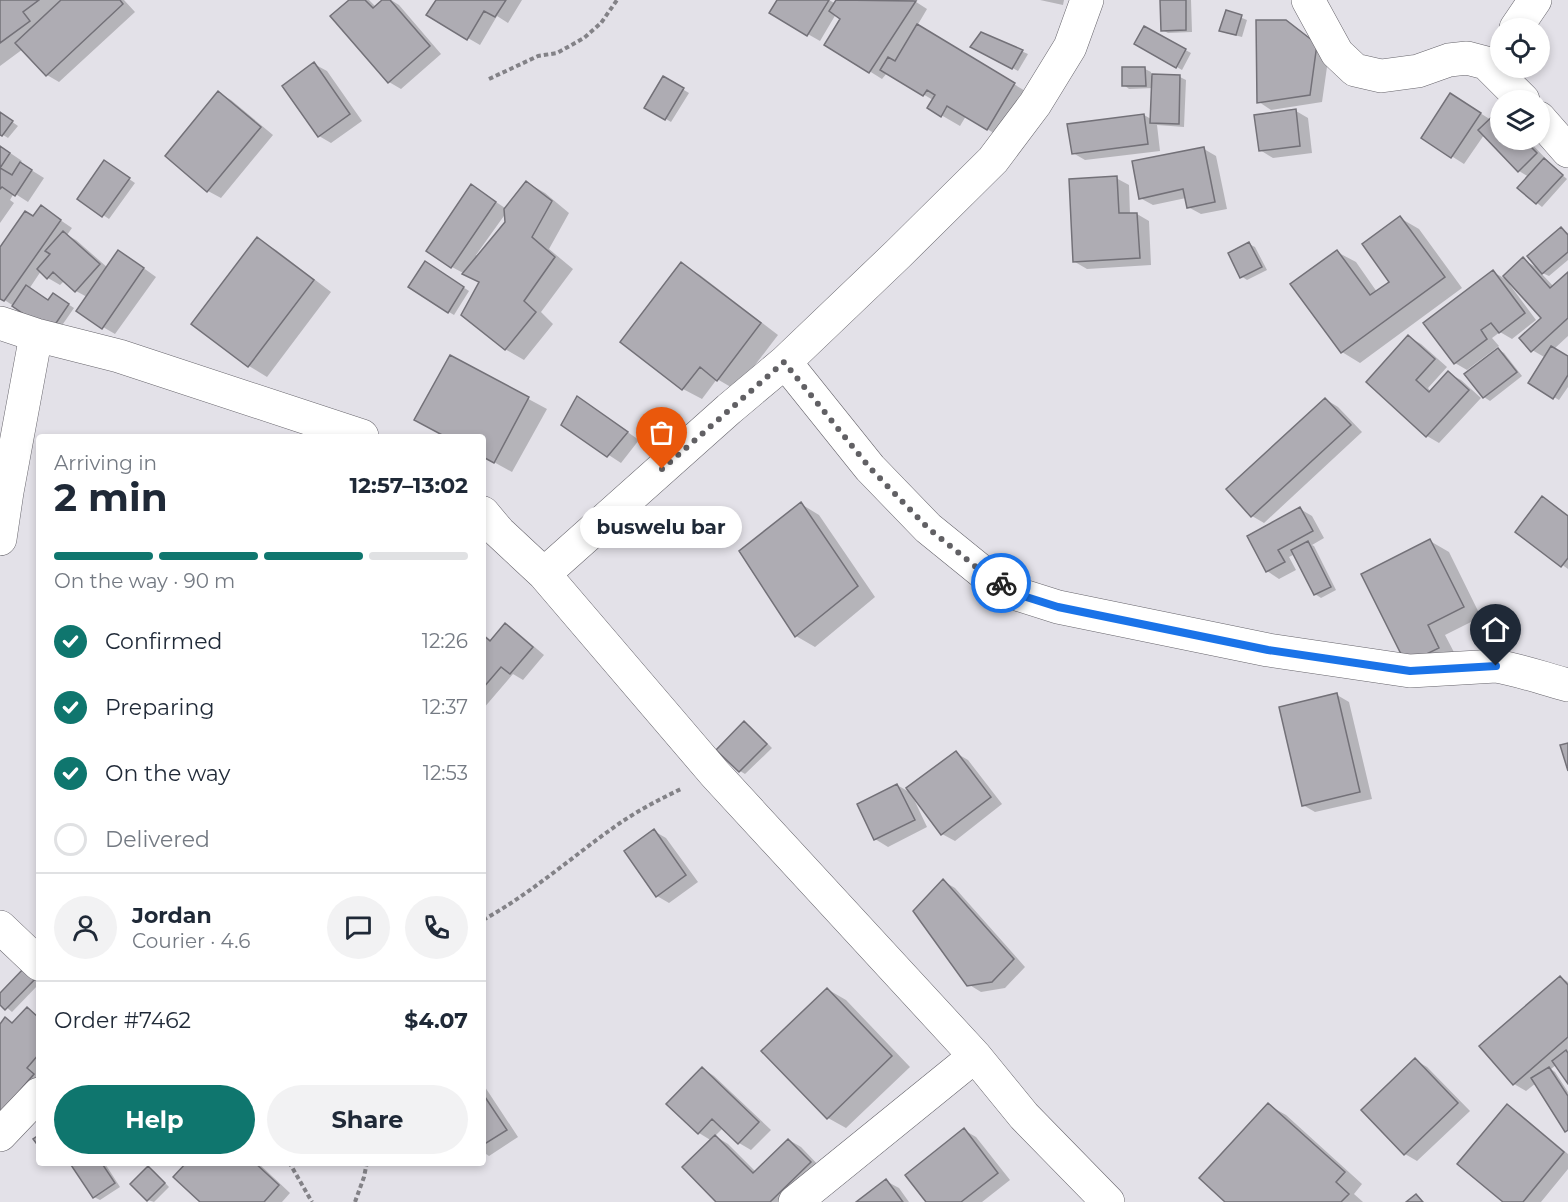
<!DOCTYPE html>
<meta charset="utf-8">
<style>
body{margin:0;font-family:Montserrat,sans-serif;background:#f2f2f3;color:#1f2937;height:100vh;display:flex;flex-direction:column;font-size:22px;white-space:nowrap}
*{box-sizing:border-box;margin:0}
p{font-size:20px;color:#747a83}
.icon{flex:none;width:33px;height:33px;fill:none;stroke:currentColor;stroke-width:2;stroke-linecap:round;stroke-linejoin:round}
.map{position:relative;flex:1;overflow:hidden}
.sheet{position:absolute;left:36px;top:434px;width:450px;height:732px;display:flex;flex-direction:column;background:#fff;border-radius:6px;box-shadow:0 3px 9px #0003}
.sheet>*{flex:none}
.fabs{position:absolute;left:1490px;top:18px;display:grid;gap:12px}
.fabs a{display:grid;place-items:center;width:60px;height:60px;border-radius:50%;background:#fff;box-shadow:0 3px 9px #0003;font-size:30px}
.pin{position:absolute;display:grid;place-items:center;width:51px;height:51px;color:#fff;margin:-62px -26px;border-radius:50% 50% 50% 0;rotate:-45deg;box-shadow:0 0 6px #0007}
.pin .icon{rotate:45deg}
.courier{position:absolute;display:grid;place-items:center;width:60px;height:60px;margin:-30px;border:4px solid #1a73e8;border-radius:50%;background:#fff;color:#222;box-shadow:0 2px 8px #0007}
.bubble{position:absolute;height:42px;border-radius:21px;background:#fff;box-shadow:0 3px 9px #0003;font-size:20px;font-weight:700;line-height:42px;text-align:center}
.summary em{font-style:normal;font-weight:700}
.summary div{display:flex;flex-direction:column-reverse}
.summary{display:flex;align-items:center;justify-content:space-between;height:102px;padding:0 18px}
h1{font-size:39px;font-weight:700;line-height:45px}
.bar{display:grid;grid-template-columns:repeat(4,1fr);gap:9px 6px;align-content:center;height:72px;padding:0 18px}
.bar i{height:8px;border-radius:4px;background:#e0e1e3}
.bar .active{background:#0f766e}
.bar p{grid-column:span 4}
.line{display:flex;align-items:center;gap:15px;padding:0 18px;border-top:2px solid #e0e1e3}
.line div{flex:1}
.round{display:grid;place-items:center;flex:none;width:63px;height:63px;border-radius:32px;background:#f2f2f3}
ol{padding:0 18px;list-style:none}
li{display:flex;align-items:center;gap:18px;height:66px}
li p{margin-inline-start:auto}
li .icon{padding:6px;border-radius:50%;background:#0f766e;color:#fff;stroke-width:4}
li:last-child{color:#747a83}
li i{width:33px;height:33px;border:3px solid #e0e1e3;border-radius:50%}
.action{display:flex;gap:12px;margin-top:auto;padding:12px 18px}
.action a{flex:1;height:69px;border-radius:36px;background:#0f766e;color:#fff;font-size:24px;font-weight:700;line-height:69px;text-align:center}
.action a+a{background:#f2f2f3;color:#1f2937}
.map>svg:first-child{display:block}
</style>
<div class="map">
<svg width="1568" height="1202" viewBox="0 0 1568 1202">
<rect width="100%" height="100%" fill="#e3e1e8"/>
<path fill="#0003" fill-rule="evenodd" d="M0 0H124L135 12 59 82 47 75 23 49 0 66Z
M351 0H369L376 7 384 0H391L399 5 441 54 401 89 389 82 332 16Z
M437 0H522L508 23 497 16 480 45 428 15Z
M778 0H829L836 4 838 0H913L927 9 917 26 1032 95 1005 140 966 116 960 126 929 108 933 100 887 73 882 79 826 44 842 18 836 14 820 41 771 13Z
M1040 0H1064L1063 5Z
M1161 0H1191L1192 32 1168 33 1162 30Z
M1227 12 1247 20 1242 37 1226 33 1221 30Z
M1285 21 1298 29 1329 53 1322 102 1271 110 1259 102Z
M1145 28 1191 53 1182 70 1136 43Z
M982 34 1028 54 1018 71 973 46Z
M314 64 327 71 362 121 331 143 319 136Z
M1145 69 1151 72V76L1180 77 1186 80 1184 127 1157 125 1160 151 1085 160 1073 153 1144 115 1151 119 1153 88 1129 89 1124 85Z
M664 78 689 93 671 122 646 107Z
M218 93 231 100 273 135 221 198 208 191 167 156Z
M1463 102 1491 120 1500 115V140H1528L1548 161 1547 162 1567 179 1542 207 1537 203 1529 177 1519 171 1484 135 1464 164 1423 138Z
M1296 111 1308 118 1312 153 1273 158 1260 150Z
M0 113 18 126 8 138 0 133Z
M0 146 22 161 20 163 44 178 28 202 14 193 10 200 14 203 0 223Z
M1204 149 1216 156 1227 209 1201 214 1188 207 1186 198 1153 205 1140 198Z
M110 166 135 183 109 219 79 199Z
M1116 178 1129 185 1130 214H1137L1149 221 1151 265 1087 269 1075 262Z
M526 182 545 193 569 213 549 249 573 269 541 312 553 324 524 360 505 349 480 282 452 267 472 186 505 208ZM506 213 507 222 478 257 476 255Z
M41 207 72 228 67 235 76 240 108 268 131 259 156 277 115 334 103 327 87 297 76 291 65 280 60 285 48 278 41 271 29 289 49 302 59 298 74 308 56 334 0 297V249L34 217Z
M1400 218 1419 229 1462 288 1360 363 1342 352 1337 252 1356 262 1377 292 1391 282Z
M1561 229 1568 233V260L1549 276 1540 272 1554 287 1568 274V336L1554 349 1568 358V387L1559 400 1530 383 1546 358 1532 350 1543 319 1512 283 1510 285 1536 320 1512 339 1500 332 1492 338 1499 346 1467 370 1455 363 1493 272 1509 281 1523 259 1539 269Z
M257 239 276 250 331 292 267 377 249 366 193 324Z
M1249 244 1255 247 1267 270 1247 280 1241 276Z
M681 264 700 275 778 335 736 390 717 379 702 399 683 389 622 342Z
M431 266 469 291 454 315 449 312Z
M1409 337 1421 344 1447 367 1428 388 1431 392 1448 373 1461 380 1481 398 1439 443 1427 436 1368 382Z
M1499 350 1504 353 1522 376 1490 401 1484 397 1466 375Z
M451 357 547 409 512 472 483 456V436H446L416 420Z
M1325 399 1338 407 1362 432 1264 523 1252 516Z
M589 405 639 440 621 463 563 425Z
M1542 498 1568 515V569L1517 532Z
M801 504 819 515 875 597 815 647 796 636 741 552Z
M1300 509 1312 516 1324 538 1312 545 1314 546 1336 590 1321 598 1315 594 1295 554 1289 557 1296 570 1279 579 1267 571 1249 536Z
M1430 541 1449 552 1481 617 1445 635 1457 658 1407 663Z
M505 625 517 632 544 655 523 680 513 674 483 709V634L492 641Z
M1337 695 1349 702 1372 799 1315 812 1303 805Z
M744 723 750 726 772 748 745 774 740 771Z
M956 753 968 760 1002 804 955 841 942 834 908 788Z
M897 785 911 793 927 827 888 847 875 839 859 805Z
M654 831 666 838 698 882 669 903 657 896Z
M943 881 955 888 1025 967 1005 988 981 992 968 984Z
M39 977V984L12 1012 0 1002V996Z
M1560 977 1568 982V1081L1556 1065 1551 1069 1555 1072 1568 1092V1131L1536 1083 1526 1091 1514 1084Z
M827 989 846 1000 910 1067 846 1128 828 1118Z
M27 1009 39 1016V1090L0 1116V1026L14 1024Z
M1415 1060 1427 1067 1470 1111 1417 1161 1405 1154Z
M702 1068 714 1076 771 1130 751 1150 739 1143 723 1128 715 1136 728 1144 756 1172 789 1140 801 1147 822 1169 789 1202H718L712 1141 699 1133Z
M483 1084 518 1137 489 1156 483 1152Z
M1268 1105 1286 1115 1362 1184 1354 1194 1363 1202H1227Z
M1507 1106 1519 1113 1568 1154V1169L1541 1202H1505Z
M964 1130 976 1137 1010 1180 982 1202H928Z
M70 1162H104L120 1187 100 1200 94 1197Z
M189 1162H257L290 1193 282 1202H202Z
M148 1167 154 1171 169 1187 154 1202 148 1200Z
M886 1181 899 1188 909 1202H859Z"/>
<path fill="#aeacb3" stroke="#737178" stroke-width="1.5" d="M0 0H39L23 12 30 21 0 43Z
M61 0H120L123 4 46 76 15 43Z
M349 0H365L373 8 382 0H390L430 46 388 83 330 16Z
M436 0H506L495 17 484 11 467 40 426 15Z
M777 0H829L807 36 769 13Z
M836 0 916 1 869 73 824 45 840 19 829 11Z
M1160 0H1186V30L1161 31Z
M1226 10 1242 15 1236 35 1219 31Z
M1256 20H1286L1317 44 1310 95 1257 103Z
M917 24 1015 83 987 130 947 106 941 117 927 108 935 95 927 90 923 96 880 70 888 57 895 61Z
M1144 26 1186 49 1176 68 1134 44Z
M981 32 1023 50 1012 69 970 47Z
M314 62 350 114 318 137 282 86Z
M1122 67H1145L1146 86H1122Z
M1152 74 1180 75 1179 124 1150 123Z
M663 76 684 88 665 120 644 108Z
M218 91 261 127 207 192 165 156Z
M1450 93 1481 113 1451 158 1421 138Z
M1296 109 1300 146 1259 151 1254 115Z
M0 112 13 121 2 136 0 135Z
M1497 112 1500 115V140H1524L1537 153 1518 172 1478 130Z
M1144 114 1148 144 1072 154 1067 124Z
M0 146 10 153 0 168 12 175 20 162 32 170 15 196 2 187 0 189Z
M1204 147 1215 202 1187 208 1183 189 1139 199 1132 161Z
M1544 158 1563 175 1536 204 1517 188Z
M104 160 130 178 102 217 77 199Z
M1117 176 1119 213H1137L1140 258 1073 262 1069 179Z
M526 181 552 201 532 237 555 257 524 301 536 312 505 350 461 315 479 282 462 274 505 222 504 209Z
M471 184 496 202 451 268 426 251Z
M41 205 61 220 4 301 0 299V247L25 211 33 216Z
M1400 216 1445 277 1341 353 1290 284 1337 250 1370 295 1389 282 1362 244Z
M1561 227 1568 235V252L1542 274 1527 256Z
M63 231 100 264 75 292 53 272 47 279 37 269 50 254 45 251Z
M257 237 314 280 248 367 191 324Z
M1249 242 1262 267 1240 278 1228 253Z
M118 250 144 268 102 329 76 311Z
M1523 257 1550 288 1568 272V318L1531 352 1519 338 1541 318 1503 276Z
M425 261 464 287 448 313 408 287Z
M681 262 761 323 717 381 700 367 682 390 620 342Z
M1493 270 1525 313 1499 333 1491 323 1481 330 1487 339 1454 364 1423 323Z
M26 285 48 300 53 293 69 304 50 332 12 306Z
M1408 335 1435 359 1416 380 1429 392 1448 371 1469 390 1426 437 1366 382Z
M1551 346 1568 356V375L1553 399 1528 383Z
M1498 348 1517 372 1483 398 1464 374Z
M450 355 529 397 494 463 483 457V436H444L414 420Z
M577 396 628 432 607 457 561 425Z
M1325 398 1351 425 1251 517 1226 489Z
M1542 496 1568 516V558L1561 567 1515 532Z
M801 502 858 586 795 637 739 551Z
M1300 507 1313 531 1278 550 1285 562 1266 572 1247 536Z
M1430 539 1464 607 1428 625 1439 648 1406 664 1361 574Z
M1308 541 1331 587 1314 595 1291 550Z
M505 623 533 647 510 674 501 667 483 688V635L490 641Z
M1337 693 1360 792 1302 806 1279 707Z
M744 721 767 744 739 772 716 750Z
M1568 743V771L1560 745Z
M956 751 991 797 941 835 906 788Z
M897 784 915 820 874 840 857 804Z
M654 829 686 875 656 897 624 851Z
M943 879 1014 959 992 982 967 986 913 911Z
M26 966 38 976 5 1010 0 1005V993Z
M1560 976 1568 985V1037L1513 1085 1479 1046Z
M827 988 892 1056 827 1119 761 1051Z
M27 1007 39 1018V1054L27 1068 34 1074 0 1114V1024L5 1017 12 1023Z
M1566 1050 1568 1053V1084L1552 1061Z
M1415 1058 1458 1103 1404 1155 1361 1110Z
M702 1067 759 1122 738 1144 712 1119 698 1134 666 1104Z
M1549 1067 1568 1096V1130L1565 1132 1531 1078Z
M483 1094 507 1130 483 1145Z
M1268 1103 1345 1172 1336 1182 1349 1194 1341 1202H1225L1199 1178Z
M1507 1104 1564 1152 1523 1202H1503L1457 1164Z
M964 1128 998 1173 961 1202H926L905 1175Z
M39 1135V1147L33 1139Z
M715 1135 753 1173 788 1139 811 1162 770 1202H716L682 1167Z
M69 1162H101L115 1183 93 1198Z
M187 1162H254L279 1185 264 1202H200L173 1177Z
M148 1166 165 1183 147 1201 130 1184Z
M886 1179 903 1202H856Z
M1416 1194 1423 1202H1406Z"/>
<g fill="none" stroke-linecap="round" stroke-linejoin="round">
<defs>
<path id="minor" d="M1308 0 1337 53 1355 70 1381 76 1418 71 1449 60 1467 58 1486 63 1523 100
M1516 28 1535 0
M1539 118 1568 151
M0 323 36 335 119 356 362 436
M785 362 870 468 928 528 981 571 1020 595 1058 607 1268 650 1410 671 1496 666C1520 670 1545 679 1568 685
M483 513 499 532 544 574 715 774 975 1056 1024 1116 1108 1202
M0 539 7 492 36 335
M544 574 729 409 785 362 898 254 993 160 1035 104 1070 47 1087 0
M0 927 39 964
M0 1135 39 1094
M795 1202 975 1056"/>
</defs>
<use href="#minor" stroke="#66646b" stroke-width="34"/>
<path stroke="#838287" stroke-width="4" stroke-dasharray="4.5 3" stroke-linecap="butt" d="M489 79 538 56 557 53 584 38 601 23 617 0
M483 920C532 893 574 855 620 823 639 810 660 799 681 789
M289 1162 312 1202
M355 1202 364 1177 367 1162"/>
<use href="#minor" stroke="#fff" stroke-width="33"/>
</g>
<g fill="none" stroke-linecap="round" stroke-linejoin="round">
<path stroke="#616064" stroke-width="6" stroke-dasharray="0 10.8" d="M662 469 784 362 870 468 928 528 981 571 1001 583"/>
<path stroke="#1a73e8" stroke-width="8" d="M1001 583 1020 595 1058 607 1268 650 1410 671 1496 666"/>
</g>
</svg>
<div class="fabs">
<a><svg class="icon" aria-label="locate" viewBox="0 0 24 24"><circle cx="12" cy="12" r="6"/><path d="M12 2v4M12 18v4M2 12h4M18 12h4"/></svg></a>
<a><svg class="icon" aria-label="layers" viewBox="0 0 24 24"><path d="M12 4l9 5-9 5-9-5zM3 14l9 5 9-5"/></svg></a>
</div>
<div class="pin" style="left:662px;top:469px;background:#ea580c"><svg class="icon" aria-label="bag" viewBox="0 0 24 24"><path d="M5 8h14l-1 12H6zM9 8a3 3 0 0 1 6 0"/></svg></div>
<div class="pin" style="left:1496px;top:666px;background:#1f2937"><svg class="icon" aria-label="home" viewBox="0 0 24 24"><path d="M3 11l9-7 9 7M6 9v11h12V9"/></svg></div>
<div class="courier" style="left:1001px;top:583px"><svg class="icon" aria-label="bike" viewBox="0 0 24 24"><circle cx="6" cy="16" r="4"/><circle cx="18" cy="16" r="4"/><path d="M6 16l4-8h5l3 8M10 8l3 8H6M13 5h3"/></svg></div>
<div class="bubble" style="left:580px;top:506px;width:162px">buswelu bar</div>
<section class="sheet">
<div class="summary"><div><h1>2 min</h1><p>Arriving in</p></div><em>12:57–13:02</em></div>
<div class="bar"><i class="active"></i><i class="active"></i><i class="active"></i><i></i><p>On the way · 90 m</p></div>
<ol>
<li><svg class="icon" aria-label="check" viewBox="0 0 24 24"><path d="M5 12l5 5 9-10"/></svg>Confirmed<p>12:26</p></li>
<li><svg class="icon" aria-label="check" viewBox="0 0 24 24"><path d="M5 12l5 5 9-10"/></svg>Preparing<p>12:37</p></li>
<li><svg class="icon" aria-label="check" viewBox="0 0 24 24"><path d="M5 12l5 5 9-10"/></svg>On the way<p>12:53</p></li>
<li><i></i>Delivered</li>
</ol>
<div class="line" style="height:108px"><a class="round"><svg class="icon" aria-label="person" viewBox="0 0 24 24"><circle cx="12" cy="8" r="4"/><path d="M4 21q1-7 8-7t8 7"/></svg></a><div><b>Jordan</b><p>Courier · 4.6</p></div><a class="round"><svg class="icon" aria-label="chat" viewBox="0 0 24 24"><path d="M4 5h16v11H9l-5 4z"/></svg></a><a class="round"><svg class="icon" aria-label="phone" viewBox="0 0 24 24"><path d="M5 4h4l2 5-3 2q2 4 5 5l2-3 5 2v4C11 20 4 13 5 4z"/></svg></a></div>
<div class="line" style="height:78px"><div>Order #7462</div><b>$4.07</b></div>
<div class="action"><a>Help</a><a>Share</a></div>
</section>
</div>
